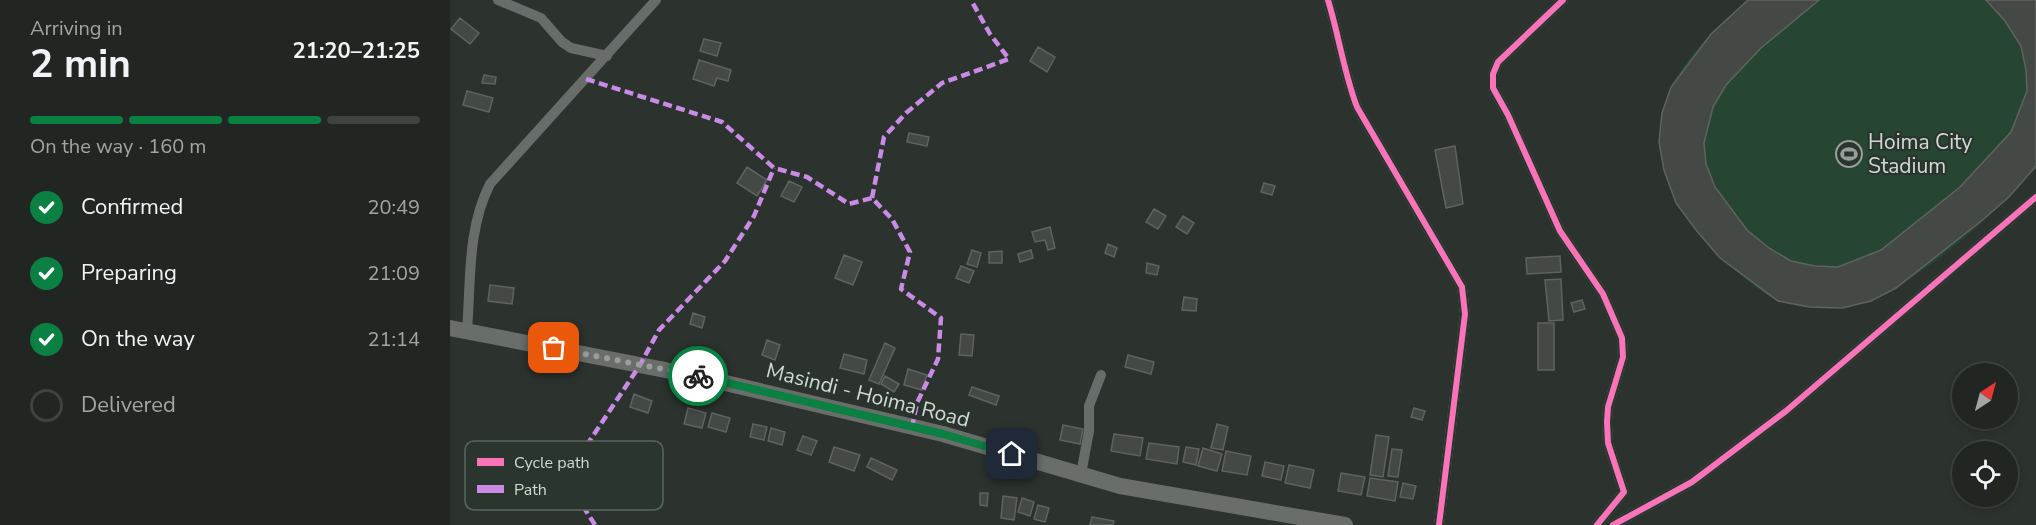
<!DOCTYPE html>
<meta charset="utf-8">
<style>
body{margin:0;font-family:"Nunito Sans",sans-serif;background:#2d322f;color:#f1f3f6;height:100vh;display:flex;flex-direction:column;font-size:22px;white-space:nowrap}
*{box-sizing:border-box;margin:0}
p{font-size:20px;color:#a2a5a5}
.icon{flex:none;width:33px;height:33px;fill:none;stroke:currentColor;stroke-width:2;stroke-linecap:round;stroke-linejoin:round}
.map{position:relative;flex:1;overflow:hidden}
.side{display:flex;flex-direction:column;background:#212622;width:450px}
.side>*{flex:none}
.needle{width:39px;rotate:36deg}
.buttons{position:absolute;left:1502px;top:363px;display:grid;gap:12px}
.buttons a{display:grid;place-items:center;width:66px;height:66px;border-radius:50%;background:#212622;box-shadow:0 3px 9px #0003,0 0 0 2px #3e4340;font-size:30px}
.pin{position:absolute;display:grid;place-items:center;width:51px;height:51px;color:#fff;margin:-26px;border-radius:12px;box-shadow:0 3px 9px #0006}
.courier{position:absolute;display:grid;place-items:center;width:60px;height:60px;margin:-30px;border:4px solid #0b8043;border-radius:50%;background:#fff;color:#222;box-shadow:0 2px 8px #0007}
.summary em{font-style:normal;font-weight:700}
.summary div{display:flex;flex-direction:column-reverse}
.summary{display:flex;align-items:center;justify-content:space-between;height:102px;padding:0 30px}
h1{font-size:39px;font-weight:700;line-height:45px}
.bar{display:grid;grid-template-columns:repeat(4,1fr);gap:9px 6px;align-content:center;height:72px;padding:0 30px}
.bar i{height:8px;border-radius:4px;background:#3e4340}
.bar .selected{background:#0b8043}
.bar p{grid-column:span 4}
ol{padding:0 30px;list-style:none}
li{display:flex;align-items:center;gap:18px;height:66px}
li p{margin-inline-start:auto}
li .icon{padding:6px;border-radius:50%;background:#0b8043;color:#fff;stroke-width:4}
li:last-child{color:#a2a5a5}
li i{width:33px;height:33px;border:3px solid #3e4340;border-radius:50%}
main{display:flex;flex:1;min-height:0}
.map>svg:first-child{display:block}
</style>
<main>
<section class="side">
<div class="summary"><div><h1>2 min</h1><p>Arriving in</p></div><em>21:20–21:25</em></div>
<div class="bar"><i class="selected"></i><i class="selected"></i><i class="selected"></i><i></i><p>On the way · 160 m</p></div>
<ol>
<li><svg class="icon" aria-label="check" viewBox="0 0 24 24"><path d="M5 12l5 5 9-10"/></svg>Confirmed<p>20:49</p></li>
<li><svg class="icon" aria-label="check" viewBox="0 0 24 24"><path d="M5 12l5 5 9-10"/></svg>Preparing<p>21:09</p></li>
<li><svg class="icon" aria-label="check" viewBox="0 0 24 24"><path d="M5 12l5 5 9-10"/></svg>On the way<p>21:14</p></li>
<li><i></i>Delivered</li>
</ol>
</section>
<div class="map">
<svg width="1586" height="525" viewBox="0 0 1586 525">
<rect width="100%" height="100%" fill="#2c322e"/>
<path fill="#274533" d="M1298 0H1586V166C1550 212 1450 302 1391 308 1373 310 1345 308 1328 301 1316 296 1302 284 1291 275 1243 236 1198 179 1212 114 1222 67 1264 29 1298 0Z"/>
<path fill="#444946" stroke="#5e6360" stroke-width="1.5" d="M1298 0H1369L1311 48 1276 85 1263 107 1254 143 1256 164 1265 187 1297 230 1319 248 1341 261 1365 266 1388 267 1431 250 1510 187 1561 132 1577 91 1576 70 1571 46 1555 21 1536 0H1586V166L1559 197 1530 222 1446 288 1421 301 1392 308 1360 307 1328 301 1270 258 1246 230 1226 203 1214 170 1209 142 1212 113 1221 87 1261 34Z
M10 18 29 33 20 44 1 29Z
M254 39 271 43 267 56 250 51Z
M588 47 605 57 597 72 580 61Z
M249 60 281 70 278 81 267 78 264 86 243 79Z
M34 75 46 77 45 84 32 83Z
M17 91 43 98 39 112 13 105Z
M459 133 479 137 477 146 457 142Z
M1005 146 1013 204 996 208 985 150Z
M297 167 317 180 307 196 287 183Z
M339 181 352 187 344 202 331 196Z
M814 183 825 186 822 195 811 192Z
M704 209 716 216 708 229 696 222Z
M733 216 744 223 737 234 726 227Z
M600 227 605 248 598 250 595 240 585 242 582 232Z
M658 244 667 248 664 257 655 253Z
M522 250 531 253 527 267 517 264Z
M581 250 583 258 570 262 568 254Z
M552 251V263H539V252Z
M394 255 412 262 403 285 385 278Z
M1110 256 1111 272 1077 274 1076 258Z
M697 263 709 266 707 275 696 273Z
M511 266 524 271 519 283 506 278Z
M1111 279 1113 320 1099 321 1095 280Z
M40 285 64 288 62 304 38 301Z
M734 297 747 299 746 311 732 310Z
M1132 300 1135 309 1124 312 1121 303Z
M243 313 255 317 252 328 240 324Z
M1088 323H1104V370H1088Z
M511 334 524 335 522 356 509 355Z
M317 340 330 345 325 360 312 355Z
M435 343 445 348 429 384 419 380Z
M394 354 417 360 414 374 390 368Z
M678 355 704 362 701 374 675 367Z
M458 369 477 375 472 390 454 385Z
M435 376 449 384 444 392 431 384Z
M522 387 549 396 546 405 519 395Z
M184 394 202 401 198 413 180 407Z
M238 408 256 413 252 428 234 424Z
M964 408 975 411 972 420 961 417Z
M262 413 280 418 276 432 258 427Z
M303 424 317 427 314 440 300 437Z
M767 424 778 427 773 450 761 448Z
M613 425 633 429 630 444 610 440Z
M321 428 335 432 332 445 318 441Z
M664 434 693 438 690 456 661 451Z
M926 435 939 437 933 477 920 475Z
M353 436 367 441 361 455 347 450Z
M699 443 729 447 727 464 696 459Z
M384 447 410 455 404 471 379 462Z
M736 447 749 449 746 465 733 462Z
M753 448 772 454 767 471 748 466Z
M942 449 952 450 948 477 938 476Z
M776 451 801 456 797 475 772 471Z
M421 458 447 470 442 480 417 467Z
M815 462 834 466 831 480 812 476Z
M839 465 864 470 860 488 835 483Z
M891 473 915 477 911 495 888 491Z
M920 478 948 482 945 501 917 496Z
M953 483 966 486 963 499 950 497Z
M530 493H538L537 506 530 505Z
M553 496 567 498 564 520 551 518Z
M572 498 584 502 580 516 568 512Z
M588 505 599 508 595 522 584 519Z
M642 517 664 521 663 525H640Z"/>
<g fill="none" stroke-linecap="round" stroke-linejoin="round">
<path stroke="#686c6a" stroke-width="10" d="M48 0 91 18 112 42 121 48 157 56
M878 0C889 36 894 73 907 107L1012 287 1015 314 989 525
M1113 0 1048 62 1043 74V88L1058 115 1110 231 1153 294 1172 338 1173 357 1158 407 1157 422 1158 443 1174 492 1147 525
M17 330C21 281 17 229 40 184L206 0
M631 474 639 431V406L651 375
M1163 525 1242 482 1336 411 1586 197"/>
<path stroke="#6a6e6b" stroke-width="16" d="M0 328 241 375 493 434 670 486 895 525"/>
<path stroke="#ca8be6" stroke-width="4.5" stroke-dasharray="9 4.5" stroke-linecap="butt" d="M136 79 272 122 324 168 357 177 399 204 422 198 442 219 460 252 451 289 491 318 488 359 467 403 462 427
M422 198 434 137 456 113 492 83 559 59 540 34 521 0
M145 525 115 478 190 365 209 330 275 261 304 216 324 168"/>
<defs>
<path id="cycleway" d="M878 0C889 36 894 73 907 107L1012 287 1015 314 989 525
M1113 0 1048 62 1043 74V88L1058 115 1110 231 1153 294 1172 338 1173 357 1158 407 1157 422 1158 443 1174 492 1147 525
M1163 525 1242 482 1336 411 1586 197"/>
</defs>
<use href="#cycleway" stroke="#29352d" stroke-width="10"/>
<use href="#cycleway" stroke="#fb73b8" stroke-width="6"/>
</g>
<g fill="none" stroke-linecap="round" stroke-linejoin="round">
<path stroke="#989f9b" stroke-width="6" stroke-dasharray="0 10.8" d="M104 348 248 376"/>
<path stroke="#0b8043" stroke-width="8" d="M248 376 493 434 562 454"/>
</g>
<defs>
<symbol id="stadium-ring" viewBox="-11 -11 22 22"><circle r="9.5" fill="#29352d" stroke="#989f9b" stroke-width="1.5"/><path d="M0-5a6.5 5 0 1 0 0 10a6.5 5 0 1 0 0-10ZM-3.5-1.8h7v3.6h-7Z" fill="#989f9b"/></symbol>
</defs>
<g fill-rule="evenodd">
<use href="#stadium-ring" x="1384" y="139" width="30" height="30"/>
</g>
<g text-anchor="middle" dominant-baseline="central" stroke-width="4.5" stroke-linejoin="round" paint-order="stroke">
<g font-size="21" fill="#d2d9d5" stroke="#29352d" text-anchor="start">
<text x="1418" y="142">Hoima City<tspan x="1418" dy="24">Stadium</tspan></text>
</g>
<g font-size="21" fill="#d2d9d5" stroke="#29352d">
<text transform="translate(418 395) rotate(14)">Masindi - Hoima Road</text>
</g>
</g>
<rect x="15" y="441" width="198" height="69" rx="9" fill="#29352d" stroke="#5c665f" stroke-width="1.5"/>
<rect x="27" y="458" width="27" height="8" fill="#fb73b8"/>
<rect x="27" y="485" width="27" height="8" fill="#ca8be6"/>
<g font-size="16" fill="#d2d9d5">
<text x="64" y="468">Cycle path</text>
<text x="64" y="495">Path</text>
</g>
</svg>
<div class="buttons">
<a><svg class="needle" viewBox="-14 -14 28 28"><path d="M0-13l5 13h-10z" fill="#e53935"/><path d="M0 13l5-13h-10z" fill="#a2a5a5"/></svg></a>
<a><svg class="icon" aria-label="locate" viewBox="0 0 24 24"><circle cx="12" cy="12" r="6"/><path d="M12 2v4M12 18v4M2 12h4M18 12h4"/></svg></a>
</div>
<div class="pin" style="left:104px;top:348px;background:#ea580c"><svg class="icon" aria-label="bag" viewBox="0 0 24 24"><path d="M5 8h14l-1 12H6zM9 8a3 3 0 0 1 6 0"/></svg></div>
<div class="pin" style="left:562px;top:454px;background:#1f2937"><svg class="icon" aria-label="home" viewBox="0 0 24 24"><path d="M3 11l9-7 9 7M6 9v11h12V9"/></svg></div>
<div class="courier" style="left:248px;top:376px"><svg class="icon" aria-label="bike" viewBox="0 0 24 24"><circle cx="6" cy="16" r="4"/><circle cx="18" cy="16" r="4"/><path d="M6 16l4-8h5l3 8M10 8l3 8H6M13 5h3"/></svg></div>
</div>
</main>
